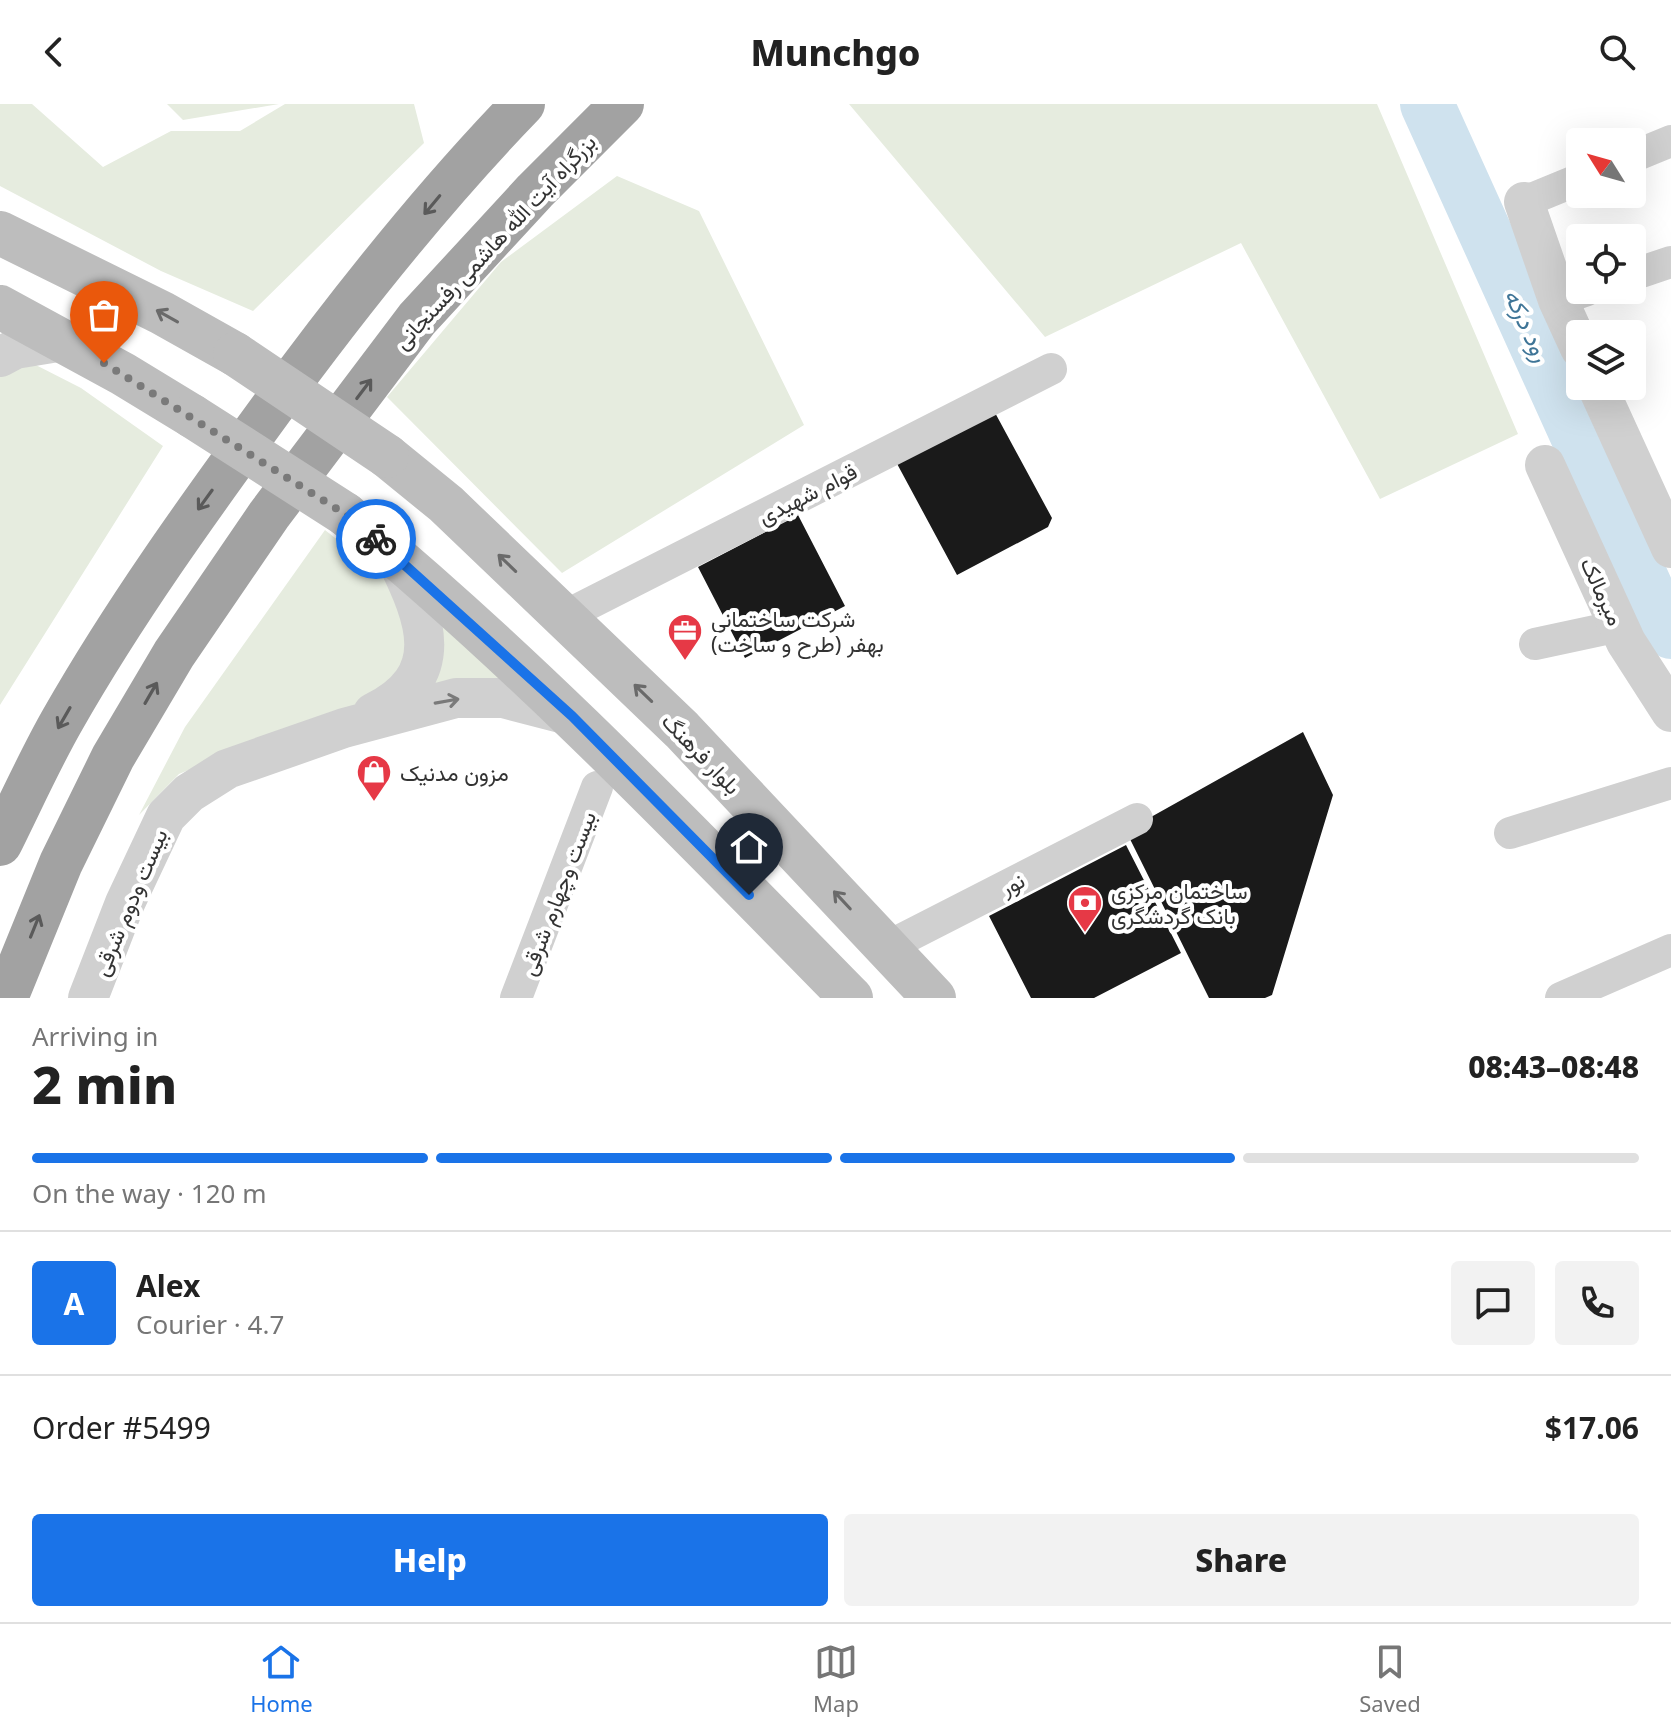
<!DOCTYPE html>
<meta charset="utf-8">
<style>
body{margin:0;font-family:"Noto Sans",Vazirmatn,sans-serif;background:#f2f2f2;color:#222;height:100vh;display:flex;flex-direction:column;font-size:30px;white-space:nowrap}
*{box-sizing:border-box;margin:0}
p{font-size:26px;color:#767676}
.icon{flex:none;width:44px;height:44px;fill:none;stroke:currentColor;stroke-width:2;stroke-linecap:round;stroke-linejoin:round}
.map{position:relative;height:894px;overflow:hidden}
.details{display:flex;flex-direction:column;background:#fff;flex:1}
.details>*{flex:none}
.needle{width:52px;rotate:307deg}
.buttons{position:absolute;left:1566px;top:24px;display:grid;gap:16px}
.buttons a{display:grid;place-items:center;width:80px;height:80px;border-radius:8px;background:#fff;box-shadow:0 8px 32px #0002;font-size:40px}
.pin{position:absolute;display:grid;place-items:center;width:68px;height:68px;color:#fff;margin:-82px -34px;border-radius:50% 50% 50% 0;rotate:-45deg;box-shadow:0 0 8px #0007}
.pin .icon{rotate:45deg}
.courier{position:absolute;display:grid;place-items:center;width:80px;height:80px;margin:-40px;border:6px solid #1a73e8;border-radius:50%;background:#fff;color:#222;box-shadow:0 2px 10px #0007}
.head em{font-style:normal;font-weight:800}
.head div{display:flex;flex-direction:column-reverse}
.head{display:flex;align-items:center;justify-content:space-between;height:136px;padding:0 32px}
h1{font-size:52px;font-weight:800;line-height:60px}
.bar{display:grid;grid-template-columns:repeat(4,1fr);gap:12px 8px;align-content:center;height:96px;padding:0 32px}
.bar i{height:10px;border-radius:6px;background:#e0e0e0}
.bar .on{background:#1a73e8}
.bar p{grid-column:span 4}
.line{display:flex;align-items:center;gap:20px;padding:0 32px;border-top:2px solid #e0e0e0}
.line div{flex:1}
.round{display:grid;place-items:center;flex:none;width:84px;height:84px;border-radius:8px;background:#f2f2f2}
.action{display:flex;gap:16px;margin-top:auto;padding:16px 32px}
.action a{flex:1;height:92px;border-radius:8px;background:#1a73e8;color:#fff;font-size:32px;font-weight:800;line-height:92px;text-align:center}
.action a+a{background:#f2f2f2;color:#222}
header{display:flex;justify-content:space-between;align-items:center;height:104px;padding:0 32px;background:#fff;font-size:36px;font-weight:800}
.tab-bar{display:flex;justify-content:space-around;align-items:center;height:112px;border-top:2px solid #e0e0e0;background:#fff;font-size:22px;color:#767676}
.tab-bar a{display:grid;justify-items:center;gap:4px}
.tab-bar .on{color:#1a73e8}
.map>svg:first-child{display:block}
</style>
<header><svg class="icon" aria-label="back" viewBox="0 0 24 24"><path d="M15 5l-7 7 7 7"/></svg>Munchgo<svg class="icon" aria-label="search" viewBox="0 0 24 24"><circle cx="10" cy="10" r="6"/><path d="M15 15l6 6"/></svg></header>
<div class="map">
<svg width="1671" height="894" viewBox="0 0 1671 894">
<rect width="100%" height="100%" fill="#fff"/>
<path fill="#e6ecdf" d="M0 0H32L103 63 171 27H240L285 0H414L424 39 253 207 161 167 0 82Z
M167 0H279L183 16Z
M849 0H1377L1518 330 1380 395 1241 139 1045 233Z
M617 72 699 107 804 321 562 469 387 293 501 158Z
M28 257 81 284 163 342 0 601V262Z
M325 426 386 474 403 493 409 560 371 601 227 650 179 670 139 711 185 623Z
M428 502 525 592 420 584Z"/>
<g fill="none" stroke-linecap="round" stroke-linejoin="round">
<path stroke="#cfe2ee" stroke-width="54" d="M1427 0 1656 506 1671 528"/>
</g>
<path fill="#1a1a1a" d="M993 305 1052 414 1048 423 957 471 895 356Z
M798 411 845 502 745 554 698 463Z
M1303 628 1333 691 1272 891 1265 894H1209L1126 727Z
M1126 741 1181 849 1094 894H1031L989 812Z"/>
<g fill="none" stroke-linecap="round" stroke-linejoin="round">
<path stroke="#d0d0d0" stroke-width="32" d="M1632 53 1671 37
M1524 98 1580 75
M1632 171 1671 158
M1558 196 1587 186
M563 513 1051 265
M1535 540 1619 522
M1510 729 1671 679
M887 843 1137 715
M516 894 597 683
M1561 894 1671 846"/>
<path stroke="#d0d0d0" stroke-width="40" d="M1524 98 1558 196 1580 244
M0 253 15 245 64 237
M1597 282 1671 444
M1545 361 1626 538 1671 608
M373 609C449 572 426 515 396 454
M88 894 125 799 166 712 189 689 227 665 344 624 456 594H503L572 612"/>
<path stroke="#bdbdbd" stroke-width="44" d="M0 129 162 209 235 250
M0 203 123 270 192 312
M387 352 446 400 682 626 934 894
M345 410C525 558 687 727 851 894"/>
<path stroke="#a2a2a2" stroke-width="44" d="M0 740C21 698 40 655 63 615 124 508 196 408 269 308 347 201 430 96 523 0
M6 894 61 759 113 653 174 550 269 411 417 215 535 87 622 0"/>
<path stroke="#bdbdbd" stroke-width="44" d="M235 250 387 352
M192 312 345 410"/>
</g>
<defs><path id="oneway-shaft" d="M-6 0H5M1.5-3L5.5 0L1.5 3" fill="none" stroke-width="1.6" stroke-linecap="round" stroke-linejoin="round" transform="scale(2)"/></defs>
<g stroke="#5a5a5a">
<use href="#oneway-shaft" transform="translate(432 101) rotate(130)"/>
<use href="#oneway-shaft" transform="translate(364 285) rotate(-53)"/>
<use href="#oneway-shaft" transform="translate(205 396) rotate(126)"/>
<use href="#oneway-shaft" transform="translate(151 589) rotate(-60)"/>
<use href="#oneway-shaft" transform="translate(64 614) rotate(120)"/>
<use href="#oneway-shaft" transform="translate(35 822) rotate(-68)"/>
</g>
<g stroke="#6a6a6a">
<use href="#oneway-shaft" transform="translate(167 212) rotate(-151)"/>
<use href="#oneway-shaft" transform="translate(507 459) rotate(-136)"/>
<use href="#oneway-shaft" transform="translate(643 589) rotate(-136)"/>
<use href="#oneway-shaft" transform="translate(842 796) rotate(-133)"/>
</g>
<use stroke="#7a7a7a" href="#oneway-shaft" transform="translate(447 597) rotate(-10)"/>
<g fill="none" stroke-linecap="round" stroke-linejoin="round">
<path stroke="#7a7a7a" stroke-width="8" stroke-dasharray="0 14.4" d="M104 259 345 410 376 435"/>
<path stroke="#1a73e8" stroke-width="10" d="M376 435 572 612 749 791"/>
</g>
<defs>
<symbol id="office-pin" viewBox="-11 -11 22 30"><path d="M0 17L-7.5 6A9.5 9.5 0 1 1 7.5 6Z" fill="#e63946" stroke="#fff"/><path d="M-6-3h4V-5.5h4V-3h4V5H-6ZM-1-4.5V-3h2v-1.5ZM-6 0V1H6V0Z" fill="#fff"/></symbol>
<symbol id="shop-pin" viewBox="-11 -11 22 30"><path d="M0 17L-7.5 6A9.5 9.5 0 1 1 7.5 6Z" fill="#e63946" stroke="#fff"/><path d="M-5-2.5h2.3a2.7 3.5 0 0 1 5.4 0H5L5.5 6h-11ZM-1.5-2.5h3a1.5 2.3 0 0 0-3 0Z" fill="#fff"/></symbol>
<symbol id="bank-pin" viewBox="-11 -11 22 30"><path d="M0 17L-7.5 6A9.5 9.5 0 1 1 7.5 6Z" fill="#e63946" stroke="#fff"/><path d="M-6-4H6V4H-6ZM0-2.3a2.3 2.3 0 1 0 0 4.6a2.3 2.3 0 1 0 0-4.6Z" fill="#fff"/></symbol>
</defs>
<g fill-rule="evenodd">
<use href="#office-pin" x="665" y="507" width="40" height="54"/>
<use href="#shop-pin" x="354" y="648" width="40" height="54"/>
<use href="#bank-pin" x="1065" y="779" width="40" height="54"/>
</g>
<g text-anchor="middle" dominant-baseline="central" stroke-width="8" stroke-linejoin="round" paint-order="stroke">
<g font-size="22" fill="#333" stroke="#fff">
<text transform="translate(494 137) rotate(-47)">بزرگراه آیت الله هاشمی رفسنجانی</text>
<text transform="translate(807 389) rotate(-27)">قوام شهیدی</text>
<text transform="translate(1603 487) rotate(65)">میرمالک</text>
<text transform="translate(702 649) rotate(46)">بلوار فرهنگ</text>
<text transform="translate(1012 779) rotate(-27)">نور</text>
<text transform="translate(557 789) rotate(-69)">بیست وچهارم شرقی</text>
<text transform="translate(129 798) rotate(-67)">بیست ودوم شرقی</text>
</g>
<g font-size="22" fill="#333" stroke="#fff" text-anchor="start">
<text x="711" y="514">شرکت ساختمانی<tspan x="711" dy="25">بهفر (طرح و ساخت)</tspan></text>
<text x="400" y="668">مزون مدنیک</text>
<text x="1111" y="786">ساختمان مرکزی<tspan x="1111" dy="25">بانک گردشگری</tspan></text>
</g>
<g font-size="24" font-style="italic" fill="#3f7597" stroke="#fff">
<text transform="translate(1528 221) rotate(66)">رود درکه</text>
</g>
</g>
</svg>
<div class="buttons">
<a><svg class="needle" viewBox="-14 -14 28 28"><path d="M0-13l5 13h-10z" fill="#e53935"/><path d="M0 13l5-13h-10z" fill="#767676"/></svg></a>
<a><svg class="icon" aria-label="locate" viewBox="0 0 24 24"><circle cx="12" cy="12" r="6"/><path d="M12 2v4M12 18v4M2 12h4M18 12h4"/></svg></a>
<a><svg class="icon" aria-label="layers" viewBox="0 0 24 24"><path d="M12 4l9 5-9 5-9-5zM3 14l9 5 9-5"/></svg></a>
</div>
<div class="pin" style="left:104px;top:259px;background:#ea580c"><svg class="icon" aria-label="bag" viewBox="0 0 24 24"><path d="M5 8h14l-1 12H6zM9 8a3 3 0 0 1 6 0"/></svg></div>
<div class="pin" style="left:749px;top:791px;background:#1f2937"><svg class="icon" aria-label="home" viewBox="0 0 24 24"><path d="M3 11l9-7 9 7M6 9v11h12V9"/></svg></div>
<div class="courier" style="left:376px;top:435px"><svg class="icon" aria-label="bike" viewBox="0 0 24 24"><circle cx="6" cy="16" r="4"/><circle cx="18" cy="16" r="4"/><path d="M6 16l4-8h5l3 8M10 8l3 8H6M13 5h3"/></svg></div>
</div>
<section class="details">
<div class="head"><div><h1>2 min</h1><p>Arriving in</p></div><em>08:43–08:48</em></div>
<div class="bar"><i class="on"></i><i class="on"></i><i class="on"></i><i></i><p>On the way · 120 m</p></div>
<div class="line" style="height:144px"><b class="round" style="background:#1a73e8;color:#fff">A</b><div><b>Alex</b><p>Courier · 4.7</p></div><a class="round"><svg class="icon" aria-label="chat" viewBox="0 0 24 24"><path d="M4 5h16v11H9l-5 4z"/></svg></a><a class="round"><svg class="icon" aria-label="phone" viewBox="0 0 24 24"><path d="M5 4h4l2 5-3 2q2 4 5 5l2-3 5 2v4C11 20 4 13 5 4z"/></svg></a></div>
<div class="line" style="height:104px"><div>Order #5499</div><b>$17.06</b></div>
<div class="action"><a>Help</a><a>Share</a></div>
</section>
<nav class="tab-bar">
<a class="on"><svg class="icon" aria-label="home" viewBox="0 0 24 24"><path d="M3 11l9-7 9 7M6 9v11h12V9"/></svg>Home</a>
<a><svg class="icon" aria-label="map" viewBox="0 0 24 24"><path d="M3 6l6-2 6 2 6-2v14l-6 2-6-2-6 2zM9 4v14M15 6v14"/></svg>Map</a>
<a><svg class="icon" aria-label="saved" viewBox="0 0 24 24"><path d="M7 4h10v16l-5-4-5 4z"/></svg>Saved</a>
</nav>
